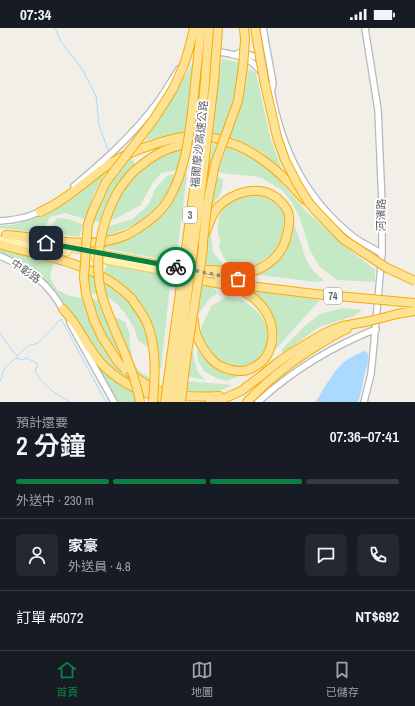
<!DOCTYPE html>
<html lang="zh-TW">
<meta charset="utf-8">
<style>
body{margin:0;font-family:"Archivo Narrow","Noto Sans TC",sans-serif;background:#242831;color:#f1f3f6;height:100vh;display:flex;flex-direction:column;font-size:15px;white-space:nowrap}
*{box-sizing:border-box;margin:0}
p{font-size:13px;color:#9ea1a6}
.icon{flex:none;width:22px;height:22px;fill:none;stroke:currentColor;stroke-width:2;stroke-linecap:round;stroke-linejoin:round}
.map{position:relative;height:374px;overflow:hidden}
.side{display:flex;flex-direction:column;background:#171b24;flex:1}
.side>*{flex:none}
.pin{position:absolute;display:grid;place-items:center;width:34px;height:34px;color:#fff;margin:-17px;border-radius:8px;box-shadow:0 2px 6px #0006}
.courier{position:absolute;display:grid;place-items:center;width:40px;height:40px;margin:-20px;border:3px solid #0b8043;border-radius:50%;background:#fff;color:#222;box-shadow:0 1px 5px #0007}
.summary em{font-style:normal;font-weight:600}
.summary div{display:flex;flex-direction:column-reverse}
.summary{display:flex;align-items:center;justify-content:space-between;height:68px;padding:0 16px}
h1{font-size:26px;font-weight:600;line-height:30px}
.bar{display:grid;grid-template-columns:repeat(4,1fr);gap:6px 4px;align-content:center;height:48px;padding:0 16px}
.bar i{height:5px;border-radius:3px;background:#363941}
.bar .selected{background:#0b8043}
.bar p{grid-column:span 4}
.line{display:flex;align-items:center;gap:10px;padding:0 16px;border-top:1px solid #363941}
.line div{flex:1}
.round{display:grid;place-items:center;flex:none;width:42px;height:42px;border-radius:6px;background:#242831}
.status{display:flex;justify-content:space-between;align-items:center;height:28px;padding:0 20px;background:#171b24;direction:ltr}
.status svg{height:11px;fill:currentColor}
.menu{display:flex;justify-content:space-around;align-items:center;height:56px;border-top:1px solid #363941;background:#171b24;font-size:11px;color:#9ea1a6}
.menu a{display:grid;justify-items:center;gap:2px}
.menu .selected{color:#0b8043}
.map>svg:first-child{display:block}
</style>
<div class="status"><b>07:34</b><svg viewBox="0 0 49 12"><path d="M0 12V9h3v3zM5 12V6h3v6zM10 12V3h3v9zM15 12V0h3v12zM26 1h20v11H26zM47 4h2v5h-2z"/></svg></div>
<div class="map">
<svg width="415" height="374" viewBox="0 0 415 374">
<rect width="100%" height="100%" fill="#f1efe8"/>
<path fill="#c5e8c5" d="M222 31 241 35 233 73 221 107 213 105 215 67Z
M193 34 185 105 145 112 189 42Z
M249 41 256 45 270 109 282 142 262 124 229 108 240 81Z
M213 116 216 117 209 144 207 143Z
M183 119 178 142 161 145 152 156 140 178 108 194C114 173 125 151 144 138 156 130 169 124 183 119Z
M227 119 251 129 267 140 279 152 306 183 339 213 375 242V254L337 252 319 238 310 222 300 190 291 173 282 162 260 149 230 146 218 144Z
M130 128 135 136 112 168 102 191 100 194 92 192 105 163 120 140Z
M108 139 94 166 85 191 65 185 50 189 45 199 49 206 0 200V198L13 197 42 188 66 171Z
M176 146C173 153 171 161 168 167 154 189 128 202 104 208L107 198 113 197 133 191 149 176 155 161 167 148Z
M183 146H187L176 234 104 220V217L108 215 154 191Z
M216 149 223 151C222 166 219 170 209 180Z
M257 165 273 172 280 178 285 187 282 211 274 224 256 237 244 238 231 235 224 230 219 219C222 210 218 209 218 201 218 187 222 176 235 170 241 167 250 166 257 165Z
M57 190 69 191 83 197 79 209 67 207 54 202 53 196Z
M294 196 306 231 311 240 324 253 316 254 252 246 264 243 280 230 285 222Z
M210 198 213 224 225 239 204 236 207 207Z
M0 218 32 227 53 236 50 249 57 262 70 268 82 270C90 289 96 309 108 326 114 334 130 346 130 356 118 346 106 336 97 324 75 298 60 266 35 243 27 236 10 228 0 224Z
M108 236 171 248 161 340 159 339 155 309 141 278 125 259 104 243Z
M88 245 96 249 100 267 91 265Z
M105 254 124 266 141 289 149 311 148 319 138 312 134 300 125 285 116 275 106 268Z
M202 257 216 261 217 266 211 269 196 289Z
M252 263 320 272 275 322 278 309 275 292 262 271Z
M227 269 243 272 258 284 267 297V322L257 332 244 340 228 338 212 326 205 316 201 308V300L211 278Z
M92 271 101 273 121 325 115 323 101 299Z
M343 280 362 282 354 288 319 299 286 323 283 324H282V321L307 296 320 286Z
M113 288 125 294 130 306 129 311 133 334 140 344 150 350 149 354 136 344 126 318Z
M190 312 197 343 205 352 186 348Z
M197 322 212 338 229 347H242L227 353 216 350 204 343 198 333Z
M94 333 133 363 137 374H116Z
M186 353 232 357 221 362 202 367 185 365Z"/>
<path fill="#aadaff" d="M364 323 367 324C370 334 366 340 364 349 362 358 361 366 358 374H316C323 362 332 345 342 336 348 330 356 327 364 323Z"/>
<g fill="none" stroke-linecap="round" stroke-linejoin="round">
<path stroke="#aadaff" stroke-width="1" d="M55 0 61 14 81 39 96 68 99 97 108 122
M0 305 13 324 18 328
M16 330 22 332 27 330 38 336 35 343C44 359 55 365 70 374
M0 353 2 349V345L5 340 28 318 38 315 61 291 106 374"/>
<defs>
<path id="minor" d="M263 0 273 55 272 61 271 62
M213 23C225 25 238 26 248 32 254 35 258 40 262 45
M235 27 241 24 253 28 262 32
M268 56 271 62C282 123 306 172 355 210 364 216 373 220 382 226
M74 158C104 133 133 107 157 75 165 64 171 53 179 41
M0 193C14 192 30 190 42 182
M0 228C28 240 50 256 64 284
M70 295 114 374
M258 374C293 342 331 319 376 301
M364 374 371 346 374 315 382 226V176L378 82 365 0"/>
<path id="major" d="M0 212 67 224
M40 214 178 240
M95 230 176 245"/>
<path id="highway" d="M223 114C245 116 273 138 288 154 294 160 299 166 305 172
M132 145C141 137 153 128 163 123 176 117 192 115 206 113
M40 184C67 172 87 151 111 135 132 122 177 106 202 108 211 109 220 111 229 114
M6 207C44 209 87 223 124 208 130 206 135 202 140 199
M0 216C13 221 28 223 42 227 75 235 108 246 132 271
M178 240 242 244C245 244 248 244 251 244 262 241 277 231 282 220 285 216 286 210 287 206 289 199 291 191 288 184 287 179 281 174 277 170 259 156 233 164 218 179 212 186 209 195 206 204
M176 245C181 246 186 249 190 250 209 255 229 255 246 265 255 270 262 277 267 286 277 303 273 330 254 339 246 344 237 344 228 341 220 339 213 334 208 327 200 317 194 306 194 292
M218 248 250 253
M63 281C67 286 71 290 74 295 85 310 92 328 106 340 124 357 147 367 171 372
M130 345C138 351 147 358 157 362 173 369 201 369 219 368
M210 374 223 371 241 363 261 348 277 335 291 325 323 306 334 301 343 298 370 293
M247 374C265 355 284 339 307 324 320 316 333 307 347 301"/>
</defs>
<use href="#minor" stroke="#b5b8bc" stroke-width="8"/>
<use href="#major" stroke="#f2c960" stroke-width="9"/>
<use href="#highway" stroke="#f9ab00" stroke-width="10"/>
<use href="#minor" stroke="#fff" stroke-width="5.5"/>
<use href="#major" stroke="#fff2af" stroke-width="7"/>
<use href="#highway" stroke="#fde293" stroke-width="8"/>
<defs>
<path id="highway-bridge" d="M255 0 264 52 277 109 285 132 298 157 309 175 316 183 343 211 387 240 415 253
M132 145C126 152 120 159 116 167 100 197 92 241 104 274 115 307 134 339 140 374
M140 199C153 190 163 182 170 169 187 139 190 100 194 67 196 45 199 22 201 0
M250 258 315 266 415 275
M132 271C137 279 143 286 147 295 157 320 155 348 153 374
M370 293 397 286 415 283
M125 341 118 334 102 309 94 292 86 266 84 250 86 219 88 196 93 182 106 154 154 91 173 61 184 37 190 17 194 0
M165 374 195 154 205 54 209 0
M173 374 202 155 214 53 218 0
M181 374 186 332 203 220V214L207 178 215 136 238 73 243 39 245 12 244 0"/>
</defs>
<use href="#highway-bridge" stroke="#f9ab00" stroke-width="10" stroke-linecap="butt"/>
<use href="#highway-bridge" stroke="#fde293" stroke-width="8"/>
</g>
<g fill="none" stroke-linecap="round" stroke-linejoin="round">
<path stroke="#929495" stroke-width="4" stroke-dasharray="0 7.2" d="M176 239 238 251"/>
<path stroke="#0b8043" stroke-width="5" d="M46 215 176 239"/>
</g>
<g text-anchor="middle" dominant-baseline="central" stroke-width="3.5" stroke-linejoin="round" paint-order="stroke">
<g fill="#fff" stroke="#8f9295" stroke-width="1">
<rect x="183" y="179" width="14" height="16" rx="3"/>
<rect x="324" y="260" width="18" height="16" rx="3"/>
</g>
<g font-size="10" font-weight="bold" fill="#5f6368">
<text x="190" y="187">3</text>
<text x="333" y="268">74</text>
</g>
<g font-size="11" fill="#5f6368" stroke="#fff">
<text transform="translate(199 116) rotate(-84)">福爾摩沙高速公路</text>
<text transform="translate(381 187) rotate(-90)">河濱路</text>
<text transform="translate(26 243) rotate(34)">中彰路</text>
</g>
</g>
</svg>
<div class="pin" style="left:238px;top:251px;background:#ea580c"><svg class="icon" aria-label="bag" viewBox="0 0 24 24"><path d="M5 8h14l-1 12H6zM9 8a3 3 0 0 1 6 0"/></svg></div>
<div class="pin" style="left:46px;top:215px;background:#1f2937"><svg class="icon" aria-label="home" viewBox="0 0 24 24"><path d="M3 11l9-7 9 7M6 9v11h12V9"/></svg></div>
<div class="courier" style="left:176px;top:239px"><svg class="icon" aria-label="bike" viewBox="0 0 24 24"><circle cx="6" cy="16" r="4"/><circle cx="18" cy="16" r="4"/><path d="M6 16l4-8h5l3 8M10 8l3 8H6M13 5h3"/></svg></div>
</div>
<section class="side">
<div class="summary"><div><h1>2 分鐘</h1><p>預計還要</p></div><em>07:36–07:41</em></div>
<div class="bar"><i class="selected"></i><i class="selected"></i><i class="selected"></i><i></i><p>外送中 · 230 m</p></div>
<div class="line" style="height:72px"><a class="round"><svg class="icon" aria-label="person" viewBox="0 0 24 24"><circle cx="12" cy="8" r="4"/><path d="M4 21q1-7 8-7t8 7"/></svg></a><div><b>家豪</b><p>外送員 · 4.8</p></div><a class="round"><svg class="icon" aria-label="chat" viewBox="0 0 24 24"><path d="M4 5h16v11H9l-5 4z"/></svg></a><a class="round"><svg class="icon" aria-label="phone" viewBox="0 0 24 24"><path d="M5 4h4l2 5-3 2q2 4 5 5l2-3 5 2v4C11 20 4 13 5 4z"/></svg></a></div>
<div class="line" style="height:52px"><div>訂單 #5072</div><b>NT$692</b></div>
</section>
<nav class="menu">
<a class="selected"><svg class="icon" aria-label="home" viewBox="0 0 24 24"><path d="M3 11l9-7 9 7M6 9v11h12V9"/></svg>首頁</a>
<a><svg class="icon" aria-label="map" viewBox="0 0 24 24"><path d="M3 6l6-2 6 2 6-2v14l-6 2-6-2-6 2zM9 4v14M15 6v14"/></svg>地圖</a>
<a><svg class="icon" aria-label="saved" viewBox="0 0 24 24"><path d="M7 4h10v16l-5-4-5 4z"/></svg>已儲存</a>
</nav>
